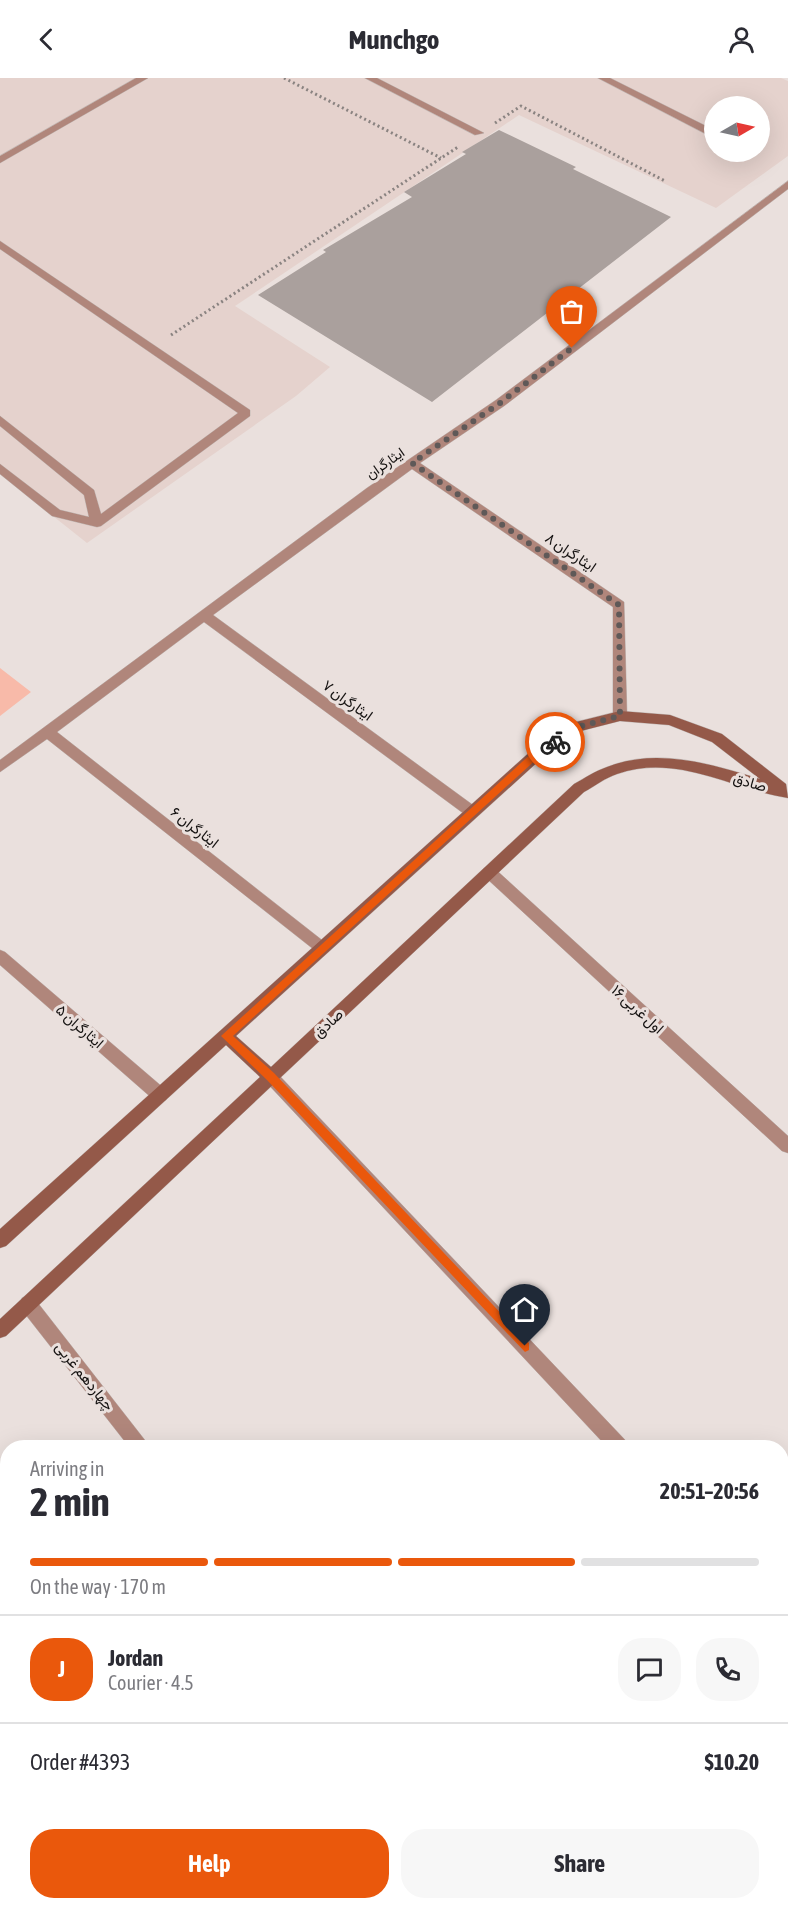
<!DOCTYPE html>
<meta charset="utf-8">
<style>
body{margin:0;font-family:"Asap Condensed",Vazirmatn,sans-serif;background:#f7f7f7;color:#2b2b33;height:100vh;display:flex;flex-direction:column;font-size:22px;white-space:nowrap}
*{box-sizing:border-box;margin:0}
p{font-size:20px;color:#7c7c81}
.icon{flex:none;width:33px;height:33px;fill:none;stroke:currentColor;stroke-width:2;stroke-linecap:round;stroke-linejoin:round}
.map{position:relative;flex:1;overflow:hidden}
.drawer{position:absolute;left:0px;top:1362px;width:789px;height:470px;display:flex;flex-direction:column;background:#fff;border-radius:24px 24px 0 0;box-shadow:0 6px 24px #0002}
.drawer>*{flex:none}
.needle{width:39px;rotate:81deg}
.buttons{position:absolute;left:704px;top:18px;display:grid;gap:12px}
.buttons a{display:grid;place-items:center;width:66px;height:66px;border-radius:50%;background:#fff;box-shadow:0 6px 24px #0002;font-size:30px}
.pin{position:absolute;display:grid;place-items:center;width:51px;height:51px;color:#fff;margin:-62px -26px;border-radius:50% 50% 50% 0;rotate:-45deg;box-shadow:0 0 6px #0007}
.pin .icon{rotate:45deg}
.courier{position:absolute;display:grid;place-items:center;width:60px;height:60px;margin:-30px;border:4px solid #ea580c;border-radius:50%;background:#fff;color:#222;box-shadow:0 2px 8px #0007}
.head em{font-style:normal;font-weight:700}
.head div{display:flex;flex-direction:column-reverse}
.head{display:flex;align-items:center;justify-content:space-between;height:102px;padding:0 30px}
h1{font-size:39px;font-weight:700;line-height:45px}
.bar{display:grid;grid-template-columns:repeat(4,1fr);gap:9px 6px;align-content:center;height:72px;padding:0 30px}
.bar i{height:8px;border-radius:4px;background:#e1e1e2}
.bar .current{background:#ea580c}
.bar p{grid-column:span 4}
.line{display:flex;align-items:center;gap:15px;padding:0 30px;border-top:2px solid #e1e1e2}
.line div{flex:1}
.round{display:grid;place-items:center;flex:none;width:63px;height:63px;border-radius:24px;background:#f7f7f7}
.cta{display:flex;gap:12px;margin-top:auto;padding:12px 30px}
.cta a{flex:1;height:69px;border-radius:24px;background:#ea580c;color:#fff;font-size:24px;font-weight:700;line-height:69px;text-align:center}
.cta a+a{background:#f7f7f7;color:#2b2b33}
header{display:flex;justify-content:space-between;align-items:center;height:78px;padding:0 30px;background:#fff;font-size:27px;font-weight:700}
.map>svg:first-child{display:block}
</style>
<header><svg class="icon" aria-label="back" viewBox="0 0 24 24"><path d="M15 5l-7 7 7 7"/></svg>Munchgo<svg class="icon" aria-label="person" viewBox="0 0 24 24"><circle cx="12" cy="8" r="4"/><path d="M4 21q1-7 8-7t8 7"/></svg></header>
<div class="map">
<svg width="788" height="1831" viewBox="0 0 788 1831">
<rect width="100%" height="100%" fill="#eae0dd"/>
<path fill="#e5d2cd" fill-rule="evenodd" d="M0 0H781L788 3V78L716 130 519 37 235 228 330 289 296 318 87 465 0 396ZM714 28H759V74H714Z"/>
<path fill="#f8baa9" d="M0 590 31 614 0 638Z
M788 1649V1831H627L633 1824H782V1656Z"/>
<path fill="#aaa09d" d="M499 52 576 89 573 91 671 139 432 324 258 217 326 174 323 172 412 119 404 114 466 76 462 74Z"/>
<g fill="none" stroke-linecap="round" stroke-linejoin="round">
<defs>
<path id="street" d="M136 0H148L0 85V78Z
M365 0H377L484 55 475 57Z
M598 0H610L714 52V55L706 56Z
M788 103V111L504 328 420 385 624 524 627 638 625 642H615L613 638V529L412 391 213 537 477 730 479 734 477 738H467L204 544 57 654 327 866 329 870 327 874 322 876 317 874 47 661 0 694V682L367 410 496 322Z
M0 163 250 332V338L101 448 97 449 52 438 0 396V386L60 432 89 439 84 417 0 348V338L94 412 101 436 238 335 0 171Z
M489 788 494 790 788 1058V1075L782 1073 484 798 482 794 484 790Z
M0 872 5 874 166 1012 168 1017 166 1022 160 1024 154 1022 0 887Z
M271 992 276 994 627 1364 630 1370H608L266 1004 263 999 266 994Z
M28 1218 34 1220 151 1370H130L22 1232 20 1226 22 1220Z
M782 1531 788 1533V1556L782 1554Z
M494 1824H516L519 1831H497Z"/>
<path id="secondary" d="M620 633 670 637 722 656 786 706 788 720C731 711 677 675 617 696 605 700 595 708 584 714L6 1258 0 1260V1241L260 999 226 967 6 1168 0 1170V1151L532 672 568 646ZM620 643 669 647 712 664 760 701C711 686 657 669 607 689 595 693 585 700 574 706L271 989 236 958 542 680 577 654Z"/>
</defs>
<use href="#street" stroke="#c3bbb8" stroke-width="1"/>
<use href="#secondary" stroke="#c3bbb8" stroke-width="1"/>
<path stroke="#8a8381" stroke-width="3" stroke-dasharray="2 3" stroke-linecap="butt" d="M284 0 441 80
M495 45 521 28 665 103
M171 257 458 69"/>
<use href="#street" fill="#b0867b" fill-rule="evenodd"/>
<use href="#secondary" fill="#945949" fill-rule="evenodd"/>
</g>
<path fill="#ea580c" d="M555 660 559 664 558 666 540 678 233 958 274 995 529 1265V1272L525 1274 267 1002 221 958 534 673Z"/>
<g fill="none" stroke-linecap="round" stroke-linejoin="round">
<path stroke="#5f5958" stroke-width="6" stroke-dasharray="0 10.8" d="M555 664 573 650 620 638 619 527 412 385 500 325 572 270"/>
</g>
<g text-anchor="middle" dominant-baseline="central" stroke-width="6" stroke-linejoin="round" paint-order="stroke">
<g font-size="14" fill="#141110" stroke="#eae0dd">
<text transform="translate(385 385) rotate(-35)">ایثارگران</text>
</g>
<g font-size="15" fill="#141110" stroke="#eae0dd">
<text transform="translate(571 474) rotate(34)">ایثارگران ۸</text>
<text transform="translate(348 622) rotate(36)">ایثارگران ۷</text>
<text transform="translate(750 704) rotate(16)">صادق</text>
<text transform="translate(195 749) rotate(38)">ایثارگران ۶</text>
<text transform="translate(638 931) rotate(42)">۱۶ اول غربی</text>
<text transform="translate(328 945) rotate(-43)">صادق</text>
<text transform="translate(80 948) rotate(41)">ایثارگران ۵</text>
<text transform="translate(85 1298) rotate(51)">چهاردهم غربی</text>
</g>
</g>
</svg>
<div class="buttons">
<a><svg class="needle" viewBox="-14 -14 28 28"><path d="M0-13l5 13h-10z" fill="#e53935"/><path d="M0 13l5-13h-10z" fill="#7c7c81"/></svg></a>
</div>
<div class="pin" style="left:572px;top:270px;background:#ea580c"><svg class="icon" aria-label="bag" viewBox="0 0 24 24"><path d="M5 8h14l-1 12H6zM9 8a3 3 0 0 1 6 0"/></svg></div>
<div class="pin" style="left:525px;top:1268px;background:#1f2937"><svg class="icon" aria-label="home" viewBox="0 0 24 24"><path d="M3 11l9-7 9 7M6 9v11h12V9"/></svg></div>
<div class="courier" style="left:555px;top:664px"><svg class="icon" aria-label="bike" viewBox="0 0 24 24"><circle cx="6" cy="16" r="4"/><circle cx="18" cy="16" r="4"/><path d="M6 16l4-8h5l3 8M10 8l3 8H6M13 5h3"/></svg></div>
<section class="drawer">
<div class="head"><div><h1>2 min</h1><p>Arriving in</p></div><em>20:51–20:56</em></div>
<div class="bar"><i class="current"></i><i class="current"></i><i class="current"></i><i></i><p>On the way · 170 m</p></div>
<div class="line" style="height:108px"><b class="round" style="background:#ea580c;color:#fff">J</b><div><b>Jordan</b><p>Courier · 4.5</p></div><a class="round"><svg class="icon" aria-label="chat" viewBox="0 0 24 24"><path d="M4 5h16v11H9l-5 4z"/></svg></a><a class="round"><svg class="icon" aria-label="phone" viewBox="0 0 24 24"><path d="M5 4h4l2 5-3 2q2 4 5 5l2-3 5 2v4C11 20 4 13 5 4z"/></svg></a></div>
<div class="line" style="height:78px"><div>Order #4393</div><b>$10.20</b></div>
<div class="cta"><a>Help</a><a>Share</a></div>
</section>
</div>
